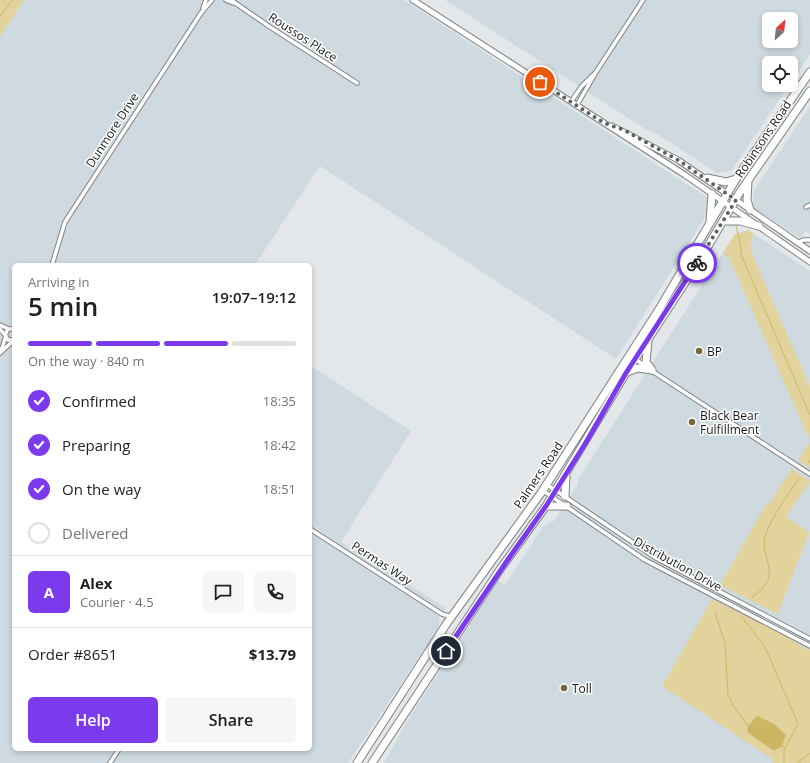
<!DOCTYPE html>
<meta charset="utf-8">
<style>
body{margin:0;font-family:"Open Sans",sans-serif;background:#f6f6f6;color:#202124;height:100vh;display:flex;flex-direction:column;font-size:15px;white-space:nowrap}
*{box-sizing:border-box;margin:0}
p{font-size:13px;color:#757577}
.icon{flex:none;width:22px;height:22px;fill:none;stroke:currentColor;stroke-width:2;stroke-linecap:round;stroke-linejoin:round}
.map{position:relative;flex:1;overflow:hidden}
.panel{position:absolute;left:12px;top:263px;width:300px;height:488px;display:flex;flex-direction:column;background:#fff;border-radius:6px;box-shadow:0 2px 6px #0003}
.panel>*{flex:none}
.needle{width:26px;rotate:27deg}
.controls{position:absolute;left:762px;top:12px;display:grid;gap:8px}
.controls a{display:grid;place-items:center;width:36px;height:36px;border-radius:6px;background:#fff;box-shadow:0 2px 6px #0003;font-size:20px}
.pin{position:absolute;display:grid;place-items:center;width:34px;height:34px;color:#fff;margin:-17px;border:2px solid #fff;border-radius:50%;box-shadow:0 1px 4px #0007}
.courier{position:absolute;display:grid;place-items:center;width:40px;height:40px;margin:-20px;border:3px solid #7c3aed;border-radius:50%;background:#fff;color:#222;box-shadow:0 1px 5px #0007}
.overview em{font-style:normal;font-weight:600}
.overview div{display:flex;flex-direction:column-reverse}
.overview{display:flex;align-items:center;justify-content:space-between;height:68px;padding:0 16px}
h1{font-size:26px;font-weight:600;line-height:30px}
.bar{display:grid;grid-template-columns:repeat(4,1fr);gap:6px 4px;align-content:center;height:48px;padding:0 16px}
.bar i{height:5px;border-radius:3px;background:#e0e0e0}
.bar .selected{background:#7c3aed}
.bar p{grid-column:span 4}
.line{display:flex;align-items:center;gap:10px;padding:0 16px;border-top:1px solid #e0e0e0}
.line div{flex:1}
.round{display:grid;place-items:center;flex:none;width:42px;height:42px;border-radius:6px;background:#f6f6f6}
ol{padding:0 16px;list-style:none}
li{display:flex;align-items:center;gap:12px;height:44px}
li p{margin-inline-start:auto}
li .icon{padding:4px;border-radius:50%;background:#7c3aed;color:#fff;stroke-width:4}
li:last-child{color:#757577}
li i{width:22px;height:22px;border:2px solid #e0e0e0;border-radius:50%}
.button{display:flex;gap:8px;margin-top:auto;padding:8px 16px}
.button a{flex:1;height:46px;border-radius:6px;background:#7c3aed;color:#fff;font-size:16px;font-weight:600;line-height:46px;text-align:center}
.button a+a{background:#f6f6f6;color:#202124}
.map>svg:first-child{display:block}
</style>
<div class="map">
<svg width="810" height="763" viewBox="0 0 810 763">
<rect width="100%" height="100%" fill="#e3e7e9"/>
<path fill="#cedadf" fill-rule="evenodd" d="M0 0H404L708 198 709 205 704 219 616 359 320 166 255 265H14V749H310V365L411 431 341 542 446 608 439 618V627L348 763H0Z
M445 0H810V54L791 82V63H769V85H789L732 170 717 173 657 134 647 130ZM769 19H791V41H769Z
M810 106V234L805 231 800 238 754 208 753 192Z
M748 230 810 271V763H384L409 718 498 581 505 585 542 528 550 521 553 522 578 484V479L735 234Z"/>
<path fill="#e2d29c" d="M0 0H24L0 37Z
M748 230 753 233 750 249 810 387V468L798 460 810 441 729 258 723 253 735 234Z
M792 469 810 481 786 517 809 532 778 614 720 585 766 504 768 505Z
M712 599 771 628 810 651V763H772L774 760 662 686Z"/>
<path fill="#cdb663" d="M757 716 774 724 786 735 782 746 774 751 747 732 748 726Z"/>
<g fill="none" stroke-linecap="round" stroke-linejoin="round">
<path stroke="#cdb663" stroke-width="1" d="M0 16 13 0
M736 226 740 242 742 257 810 415
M808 463 810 460
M752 597C787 574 757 557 766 534 773 514 788 496 799 478
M715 612 725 644 728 695 734 707 749 727
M741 616 765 647 798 724 784 750V763
M781 745 785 747
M797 763 810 753"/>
<defs>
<path id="street" d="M226 0 233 3
M231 0 270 27 357 83
M203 8 206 0
M571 102 581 87 594 74
M577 105 596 72 643 0
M806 207 810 205
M798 243 803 240H810
M52 265 65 222 201 13 212 0
M0 325 9 329
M0 329 5 335
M14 329H8L5 335 8 340H14
M1 351 6 336
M0 353 13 341
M635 359 647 367
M652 371 810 474
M546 484 656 558 810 639
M542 490 645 560 810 646
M310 529 442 614 452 617
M110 763 119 749"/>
<path id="secondary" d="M413 0 685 175 810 262
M612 126 678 160 810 251"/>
<path id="highway" d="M707 178 726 182 736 179
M748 181 747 200 750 210
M725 221H740L759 226
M710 222 712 194
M648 341 646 362 652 370
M627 372 638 368 652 370
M565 496 566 476
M546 506H567
M357 763 447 623 541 493 658 311 736 179 810 72
M372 763 501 568 546 506 626 373 701 258 740 192 810 91"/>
</defs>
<use href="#street" stroke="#7e8283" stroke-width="5.5"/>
<use href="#secondary" stroke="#7e8283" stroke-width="7"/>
<use href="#highway" stroke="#7e8283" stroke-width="9"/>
<use href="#street" stroke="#fff" stroke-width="3.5"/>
<use href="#secondary" stroke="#fff" stroke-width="5"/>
<use href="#highway" stroke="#fff" stroke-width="7"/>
</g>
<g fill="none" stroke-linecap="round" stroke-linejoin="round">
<path stroke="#5e6162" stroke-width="4" stroke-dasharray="0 7.2" d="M540 82 604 123 624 130 678 160 736 200 697 263"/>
<path stroke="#7c3aed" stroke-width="5" d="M446 651 509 558 546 506 585 444 626 373 697 263"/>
</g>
<g fill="#776836" stroke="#fff" stroke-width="1.5">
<circle cx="699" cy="351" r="4"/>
<circle cx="692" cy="422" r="4"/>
<circle cx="564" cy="688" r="4"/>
</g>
<g text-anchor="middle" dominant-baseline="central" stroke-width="3" stroke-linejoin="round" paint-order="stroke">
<g font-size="12" fill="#171919" stroke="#fff">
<text transform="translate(303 37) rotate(33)">Roussos Place</text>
<text transform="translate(112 130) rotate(-57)">Dunmore Drive</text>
<text transform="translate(763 139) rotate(-56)">Robinsons Road</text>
<text transform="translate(538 475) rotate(-56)">Palmers Road</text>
<text transform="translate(382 563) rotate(33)">Permas Way</text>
<text transform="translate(678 564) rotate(29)">Distribution Drive</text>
</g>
<g font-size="12" fill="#171919" stroke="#fff" text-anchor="start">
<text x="707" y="351">BP</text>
<text x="700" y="415">Black Bear<tspan x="700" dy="14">Fulfillment</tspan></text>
<text x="572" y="688">Toll</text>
</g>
</g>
</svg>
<div class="controls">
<a><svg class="needle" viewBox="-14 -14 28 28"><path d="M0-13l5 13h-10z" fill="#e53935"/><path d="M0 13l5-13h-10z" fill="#757577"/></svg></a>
<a><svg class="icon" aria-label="locate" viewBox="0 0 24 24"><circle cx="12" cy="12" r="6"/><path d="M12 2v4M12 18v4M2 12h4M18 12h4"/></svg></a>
</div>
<div class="pin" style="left:540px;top:82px;background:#ea580c"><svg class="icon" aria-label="bag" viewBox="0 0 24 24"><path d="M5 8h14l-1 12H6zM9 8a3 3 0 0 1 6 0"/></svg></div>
<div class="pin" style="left:446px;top:651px;background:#1f2937"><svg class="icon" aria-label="home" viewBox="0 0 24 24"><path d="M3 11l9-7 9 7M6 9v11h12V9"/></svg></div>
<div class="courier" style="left:697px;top:263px"><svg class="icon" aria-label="bike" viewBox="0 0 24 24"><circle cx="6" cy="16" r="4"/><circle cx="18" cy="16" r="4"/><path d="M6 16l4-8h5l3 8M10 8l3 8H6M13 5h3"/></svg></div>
<section class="panel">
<div class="overview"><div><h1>5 min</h1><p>Arriving in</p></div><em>19:07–19:12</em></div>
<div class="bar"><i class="selected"></i><i class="selected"></i><i class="selected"></i><i></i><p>On the way · 840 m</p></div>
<ol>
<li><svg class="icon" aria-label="check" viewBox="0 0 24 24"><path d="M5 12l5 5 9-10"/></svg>Confirmed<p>18:35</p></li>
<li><svg class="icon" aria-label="check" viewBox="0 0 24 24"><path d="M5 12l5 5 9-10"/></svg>Preparing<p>18:42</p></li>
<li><svg class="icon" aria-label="check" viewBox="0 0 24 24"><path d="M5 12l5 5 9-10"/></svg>On the way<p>18:51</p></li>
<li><i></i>Delivered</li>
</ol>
<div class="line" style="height:72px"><b class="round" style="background:#7c3aed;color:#fff">A</b><div><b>Alex</b><p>Courier · 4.5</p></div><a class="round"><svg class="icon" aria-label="chat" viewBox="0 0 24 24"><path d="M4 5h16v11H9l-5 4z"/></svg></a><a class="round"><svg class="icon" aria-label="phone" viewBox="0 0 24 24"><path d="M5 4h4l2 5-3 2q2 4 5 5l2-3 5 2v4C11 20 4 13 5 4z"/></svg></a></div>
<div class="line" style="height:52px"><div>Order #8651</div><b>$13.79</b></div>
<div class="button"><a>Help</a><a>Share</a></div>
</section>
</div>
